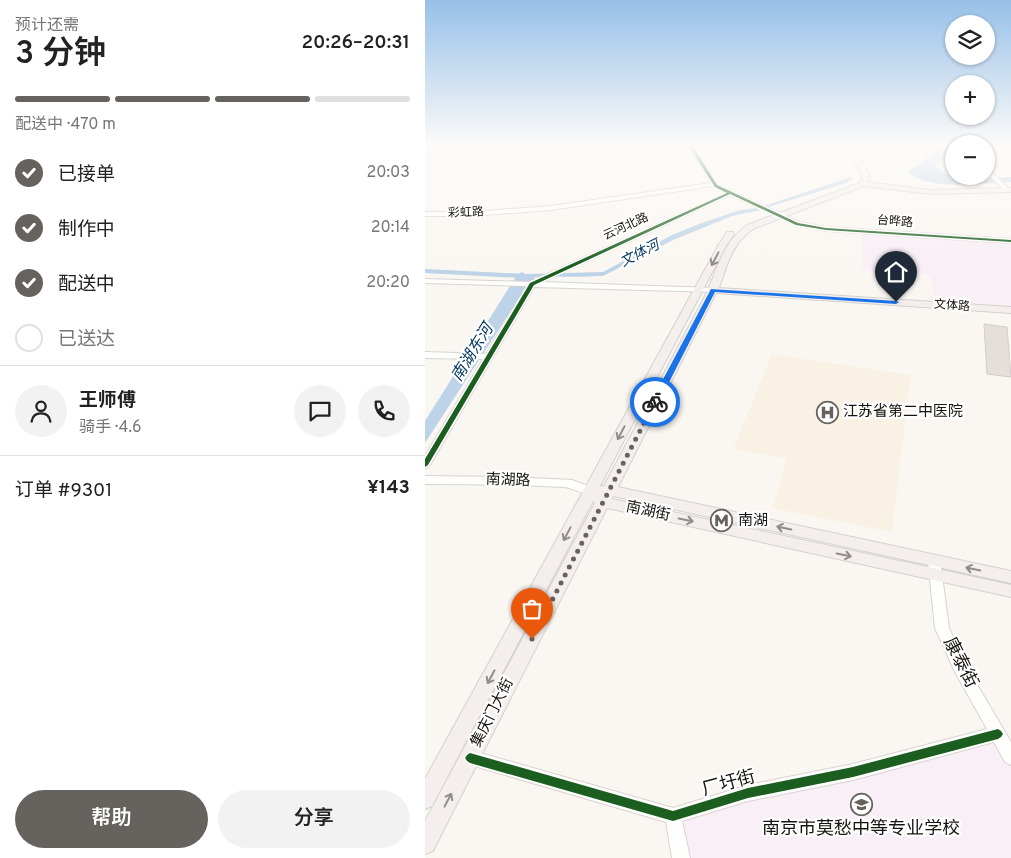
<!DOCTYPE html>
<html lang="zh">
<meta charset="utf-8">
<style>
body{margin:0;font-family:Overpass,"Noto Sans SC",sans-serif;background:#f2f2f2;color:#222;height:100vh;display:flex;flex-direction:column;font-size:19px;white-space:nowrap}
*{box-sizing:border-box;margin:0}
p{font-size:16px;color:#767676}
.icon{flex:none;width:28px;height:28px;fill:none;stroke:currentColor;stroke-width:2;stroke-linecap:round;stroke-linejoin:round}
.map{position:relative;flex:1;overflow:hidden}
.sheet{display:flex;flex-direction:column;background:#fff;width:425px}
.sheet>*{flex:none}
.fabs{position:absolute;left:520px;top:15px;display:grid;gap:10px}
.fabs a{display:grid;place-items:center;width:50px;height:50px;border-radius:50%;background:#fff;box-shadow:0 1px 4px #0004;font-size:25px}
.pin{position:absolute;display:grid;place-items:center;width:42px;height:42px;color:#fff;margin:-51px -21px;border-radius:50% 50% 50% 0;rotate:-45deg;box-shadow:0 0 5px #0007}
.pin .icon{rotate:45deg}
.courier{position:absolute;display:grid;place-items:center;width:50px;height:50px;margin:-25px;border:4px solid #1a73e8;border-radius:50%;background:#fff;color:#222;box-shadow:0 1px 6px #0007}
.head em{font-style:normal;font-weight:600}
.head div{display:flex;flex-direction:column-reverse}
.head{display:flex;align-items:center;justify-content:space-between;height:85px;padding:0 15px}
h1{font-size:32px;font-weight:600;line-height:38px}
.bar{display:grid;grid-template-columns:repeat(4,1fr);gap:8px 5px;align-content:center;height:60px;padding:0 15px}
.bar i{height:6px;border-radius:4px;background:#e0e0e0}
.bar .on{background:#66635f}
.bar p{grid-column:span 4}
.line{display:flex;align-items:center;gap:12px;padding:0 15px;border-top:1px solid #e0e0e0}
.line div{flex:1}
.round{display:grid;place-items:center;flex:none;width:52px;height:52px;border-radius:26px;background:#f2f2f2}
ol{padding:0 15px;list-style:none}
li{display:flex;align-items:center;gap:15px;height:55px}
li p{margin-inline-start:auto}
li .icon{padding:5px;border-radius:50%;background:#66635f;color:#fff;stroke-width:4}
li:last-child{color:#767676}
li i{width:28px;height:28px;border:2px solid #e0e0e0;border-radius:50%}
.cta{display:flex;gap:10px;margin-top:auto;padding:10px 15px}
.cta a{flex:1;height:58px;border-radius:30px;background:#66635f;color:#fff;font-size:20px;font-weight:600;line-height:58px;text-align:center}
.cta a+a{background:#f2f2f2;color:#222}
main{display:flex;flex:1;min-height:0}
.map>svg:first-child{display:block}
</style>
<main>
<section class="sheet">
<div class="head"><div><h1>3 分钟</h1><p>预计还需</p></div><em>20:26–20:31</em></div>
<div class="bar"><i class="on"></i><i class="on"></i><i class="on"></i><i></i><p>配送中 · 470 m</p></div>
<ol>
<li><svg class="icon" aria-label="check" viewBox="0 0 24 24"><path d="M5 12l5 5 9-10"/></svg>已接单<p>20:03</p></li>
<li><svg class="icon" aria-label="check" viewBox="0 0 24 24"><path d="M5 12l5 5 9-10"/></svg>制作中<p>20:14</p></li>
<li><svg class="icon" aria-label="check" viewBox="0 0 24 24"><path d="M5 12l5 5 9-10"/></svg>配送中<p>20:20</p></li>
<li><i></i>已送达</li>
</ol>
<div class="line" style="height:90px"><a class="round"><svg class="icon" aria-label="person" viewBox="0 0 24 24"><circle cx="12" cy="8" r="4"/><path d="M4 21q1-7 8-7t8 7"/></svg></a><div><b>王师傅</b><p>骑手 · 4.6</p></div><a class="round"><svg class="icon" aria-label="chat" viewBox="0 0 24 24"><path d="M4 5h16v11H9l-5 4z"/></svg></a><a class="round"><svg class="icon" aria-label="phone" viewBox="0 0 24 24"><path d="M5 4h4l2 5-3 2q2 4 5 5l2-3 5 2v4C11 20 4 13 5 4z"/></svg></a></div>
<div class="line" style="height:65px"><div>订单 #9301</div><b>¥143</b></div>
<div class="cta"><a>帮助</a><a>分享</a></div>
</section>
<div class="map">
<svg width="586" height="858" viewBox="0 0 586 858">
<rect width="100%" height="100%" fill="#faf7f2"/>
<path fill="#f9eff6" d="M437 232 586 244V307L511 301 505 275 438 270Z
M573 734 586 757V858H256L248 816Z"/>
<path fill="#f9f2e4" d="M347 354 486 375 467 532 347 508 362 459 308 449Z"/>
<path fill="#bdd3e8" d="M515 145H529V149L511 166C520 182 568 178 586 177V182C559 183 501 192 483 171L495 164Z
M426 177 428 178 421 183 334 210 312 214 248 240 178 276 110 277 91 303 0 443V433L97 278 0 273V269L102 274 178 272 247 235 274 224 315 210 333 208Z"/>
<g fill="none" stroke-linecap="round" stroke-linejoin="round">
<path stroke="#bdd3e8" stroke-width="1" d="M309 215 339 209
M137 276H165"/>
<path fill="#bdd3e8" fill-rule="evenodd" d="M97 272 102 275 6 431 0 435V421L92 275Z"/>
</g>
<path fill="#e5deda" stroke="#d1cdca" d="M559 324 582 327 586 377 562 374Z"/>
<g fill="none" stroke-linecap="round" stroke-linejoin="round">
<defs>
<path id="minor" d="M5 145H11L0 159V153Z
M262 145H268L293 185 374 222 401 227 586 239V243L401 231 370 225 305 195 117 282 288 288 292 290 291 292 109 287 5 465 0 469V456L58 359 0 358V352L61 354 102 286 0 283V279L105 282 301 193 288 186 126 210 47 216H0V212H47L126 206 286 183Z
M564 173H568L582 187V189H578L564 175Z
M0 476 87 477 147 480 169 488 171 491 169 494C160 496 149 488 139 487 93 485 47 484 0 484Z
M509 556 513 558 515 561 524 628 540 664 586 742V765L580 762 569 742 428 780 323 801 257 821 265 858H247L241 822 39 763 37 758 39 753 45 750 248 808 323 785 428 764 562 729 530 672 510 628 503 561 505 558Z"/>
<path id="major" d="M422 145H428L445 177 442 182 505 190 586 188V192L505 194 439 186 328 229C306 245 303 263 294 288L586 307V313L291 293 193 487 586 571V583L188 496 187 499 586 585V597L182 508 8 851 0 854V821L170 503 168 501 7 806 0 809V779L294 244 302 232H308L309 234 302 244 175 486H179C212 424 245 362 278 300 293 271 295 245 322 225L435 183 437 177Z"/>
</defs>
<use href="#minor" stroke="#d7d4d0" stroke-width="2"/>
<use href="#major" stroke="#d3d1cf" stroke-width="2"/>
<use href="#minor" fill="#fefefd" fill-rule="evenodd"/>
<use href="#major" fill="#f4efec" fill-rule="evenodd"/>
<defs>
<path id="cycleway" d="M263 145H267L292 185 373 223 401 228 586 240V242L401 230 371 225 305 194 109 285 3 465 0 467V459L105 283 302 193 290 187Z
M573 729 576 731 578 734 576 737 573 739 428 777 323 798 248 821 45 763 42 761 40 758 42 755 45 753 248 811 323 788 428 767Z"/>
</defs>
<use href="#cycleway" stroke="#fff" stroke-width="3"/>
<use href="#cycleway" fill="#1b5e20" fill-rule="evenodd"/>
</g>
<defs><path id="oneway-shaft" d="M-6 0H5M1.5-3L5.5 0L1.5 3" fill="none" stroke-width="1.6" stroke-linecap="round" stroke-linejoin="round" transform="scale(1.25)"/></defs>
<g stroke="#908c89">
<use href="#oneway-shaft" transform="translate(290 259) rotate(118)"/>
<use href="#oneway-shaft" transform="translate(196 433) rotate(118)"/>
<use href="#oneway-shaft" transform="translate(261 520) rotate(12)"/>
<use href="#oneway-shaft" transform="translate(359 528) rotate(-168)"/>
<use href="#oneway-shaft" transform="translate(142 534) rotate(118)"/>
<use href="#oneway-shaft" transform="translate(419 555) rotate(12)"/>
<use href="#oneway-shaft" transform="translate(548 569) rotate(-168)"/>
<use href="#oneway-shaft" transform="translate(66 677) rotate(118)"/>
<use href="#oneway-shaft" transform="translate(23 800) rotate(-62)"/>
</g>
<linearGradient id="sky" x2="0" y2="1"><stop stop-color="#97c0e8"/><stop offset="0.55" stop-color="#fdfbf9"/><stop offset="1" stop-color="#fdfbf9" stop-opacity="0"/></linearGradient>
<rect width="586" height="265" fill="url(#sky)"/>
<path fill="#1a73e8" d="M286 289 471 301 474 302 471 304 290 292 234 402 227 403 226 402Z"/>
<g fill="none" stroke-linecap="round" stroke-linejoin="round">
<path stroke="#66635f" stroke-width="5" stroke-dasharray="0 9" d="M107 639 230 402"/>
</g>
<defs>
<symbol id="hospital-ring" viewBox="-11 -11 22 22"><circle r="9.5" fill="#fff" stroke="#66635f" stroke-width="1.5"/><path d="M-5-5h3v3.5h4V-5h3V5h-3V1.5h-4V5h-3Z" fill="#66635f"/></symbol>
<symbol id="metro-ring" viewBox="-11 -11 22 22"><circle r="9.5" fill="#fff" stroke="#66635f" stroke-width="1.5"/><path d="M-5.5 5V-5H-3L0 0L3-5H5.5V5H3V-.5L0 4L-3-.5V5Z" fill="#66635f"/></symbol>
<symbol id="school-ring" viewBox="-11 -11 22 22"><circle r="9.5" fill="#fff" stroke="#66635f" stroke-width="1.5"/><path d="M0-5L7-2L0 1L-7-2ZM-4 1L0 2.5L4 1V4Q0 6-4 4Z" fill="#66635f"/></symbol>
</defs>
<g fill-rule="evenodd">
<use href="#hospital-ring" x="390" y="400" width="25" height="25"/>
<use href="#metro-ring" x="284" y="508" width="25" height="25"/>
<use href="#school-ring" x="424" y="792" width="25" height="25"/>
</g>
<g text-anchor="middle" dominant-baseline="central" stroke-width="4.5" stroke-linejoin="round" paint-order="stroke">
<g font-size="12" fill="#161310" stroke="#fff">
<text transform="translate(41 213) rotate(-2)">彩虹路</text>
<text transform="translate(470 222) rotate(4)">台晔路</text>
<text transform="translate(201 227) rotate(-25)">云河北路</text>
<text transform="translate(527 306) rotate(4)">文体路</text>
</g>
<g font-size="14" font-style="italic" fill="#073962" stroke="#fff">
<text transform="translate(215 254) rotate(-27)">文体河</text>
</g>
<g font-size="15" fill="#161310" stroke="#fff" text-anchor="start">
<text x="418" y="412">江苏省第二中医院</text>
<text x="313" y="521">南湖</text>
</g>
<g font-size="15" fill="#161310" stroke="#fff">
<text transform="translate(83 481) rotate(2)">南湖路</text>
<text transform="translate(223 512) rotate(12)">南湖街</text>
<text transform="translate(68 713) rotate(-63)">集庆门大街</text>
</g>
<g font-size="16" font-style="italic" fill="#073962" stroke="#fff">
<text transform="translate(48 353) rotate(-58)">南湖东河</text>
</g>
<g font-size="18" fill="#161310" stroke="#fff">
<text transform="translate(535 663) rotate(63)">康泰街</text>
<text transform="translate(304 784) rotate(-15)">厂圩街</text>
</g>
<g font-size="18" fill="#161310" stroke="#fff">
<text x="436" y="829">南京市莫愁中等专业学校</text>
</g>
</g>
</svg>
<div class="fabs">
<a><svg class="icon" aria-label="layers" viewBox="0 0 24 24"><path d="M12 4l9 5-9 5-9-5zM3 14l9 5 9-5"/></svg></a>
<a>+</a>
<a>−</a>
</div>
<div class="pin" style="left:107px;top:639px;background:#ea580c"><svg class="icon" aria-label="bag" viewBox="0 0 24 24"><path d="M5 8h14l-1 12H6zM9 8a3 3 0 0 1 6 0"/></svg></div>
<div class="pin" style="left:471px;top:302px;background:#1f2937"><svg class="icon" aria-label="home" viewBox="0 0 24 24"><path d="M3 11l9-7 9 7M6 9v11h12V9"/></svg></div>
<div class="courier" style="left:230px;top:402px"><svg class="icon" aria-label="bike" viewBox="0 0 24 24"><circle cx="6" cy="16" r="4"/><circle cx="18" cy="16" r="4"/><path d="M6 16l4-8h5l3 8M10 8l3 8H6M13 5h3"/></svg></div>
</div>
</main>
